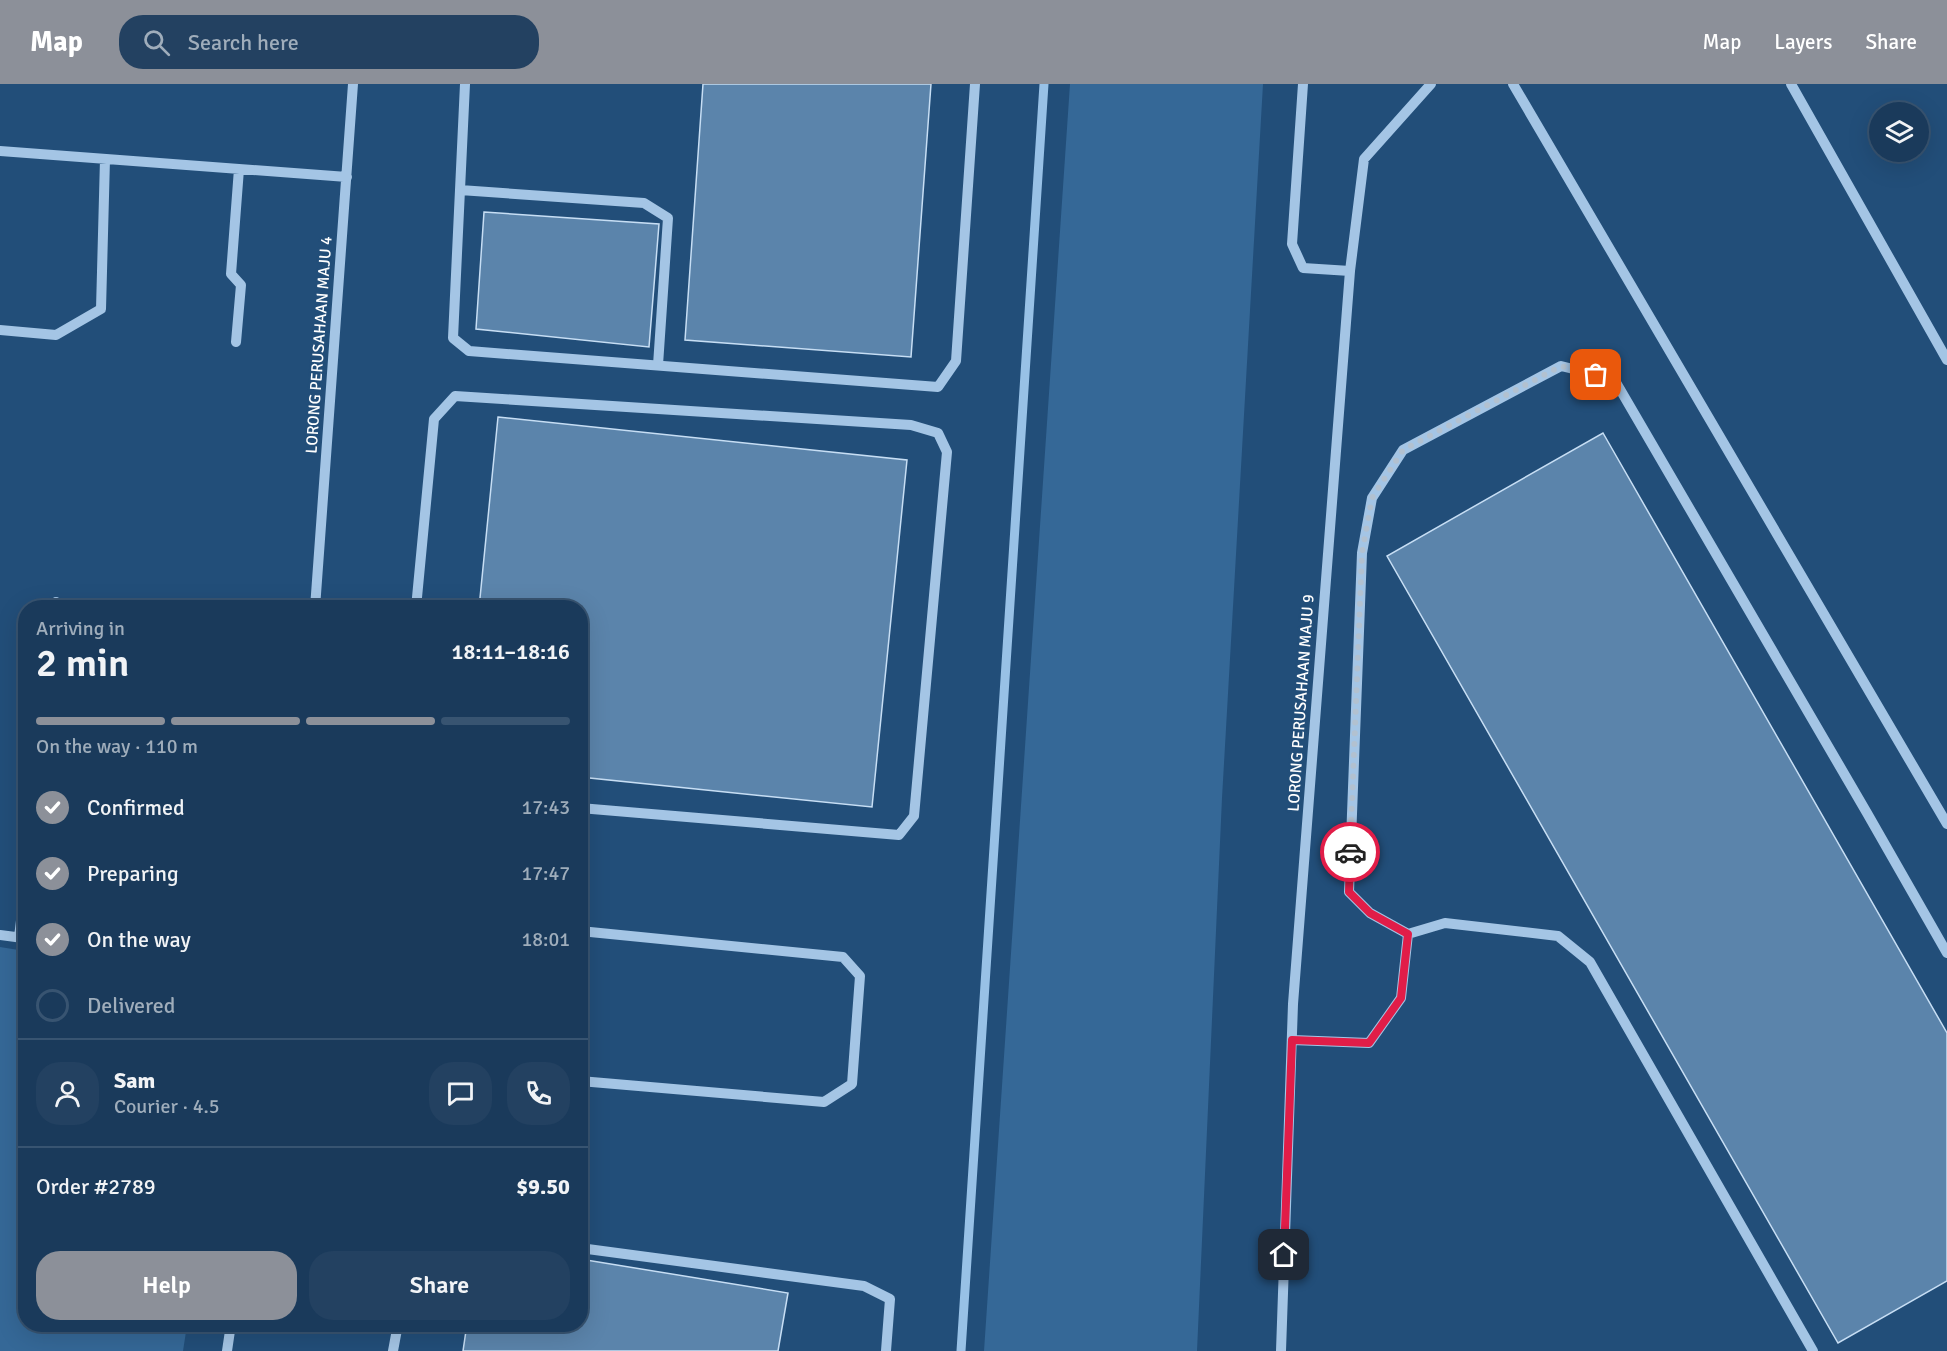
<!DOCTYPE html>
<meta charset="utf-8">
<style>
body{margin:0;font-family:Signika,sans-serif;background:#234161;color:#f1f3f6;height:100vh;display:flex;flex-direction:column;font-size:22px;white-space:nowrap}
*{box-sizing:border-box;margin:0}
p{font-size:20px;color:#9fadbb}
.icon{flex:none;width:33px;height:33px;fill:none;stroke:currentColor;stroke-width:2;stroke-linecap:round;stroke-linejoin:round}
.map{position:relative;flex:1;overflow:hidden}
.side{position:absolute;left:18px;top:516px;width:570px;height:732px;display:flex;flex-direction:column;background:#1a3a5b;border-radius:24px;box-shadow:0 6px 24px #0002,0 0 0 2px #385471}
.side>*{flex:none}
.tools{position:absolute;left:1869px;top:18px;display:grid;gap:12px}
.tools a{display:grid;place-items:center;width:60px;height:60px;border-radius:50%;background:#1a3a5b;box-shadow:0 6px 24px #0002,0 0 0 2px #385471;font-size:30px}
.pin{position:absolute;display:grid;place-items:center;width:51px;height:51px;color:#fff;margin:-26px;border-radius:12px;box-shadow:0 3px 9px #0006}
.courier{position:absolute;display:grid;place-items:center;width:60px;height:60px;margin:-30px;border:4px solid #e11d48;border-radius:50%;background:#fff;color:#222;box-shadow:0 2px 8px #0007}
.head em{font-style:normal;font-weight:600}
.head div{display:flex;flex-direction:column-reverse}
.head{display:flex;align-items:center;justify-content:space-between;height:102px;padding:0 18px}
h1{font-size:39px;font-weight:600;line-height:45px}
.bar{display:grid;grid-template-columns:repeat(4,1fr);gap:9px 6px;align-content:center;height:72px;padding:0 18px}
.bar i{height:8px;border-radius:4px;background:#385471}
.bar .on{background:#8c9099}
.bar p{grid-column:span 4}
.line{display:flex;align-items:center;gap:15px;padding:0 18px;border-top:2px solid #385471}
.line div{flex:1}
.round{display:grid;place-items:center;flex:none;width:63px;height:63px;border-radius:24px;background:#234161}
ol{padding:0 18px;list-style:none}
li{display:flex;align-items:center;gap:18px;height:66px}
li p{margin-inline-start:auto}
li .icon{padding:6px;border-radius:50%;background:#8c9099;color:#fff;stroke-width:4}
li:last-child{color:#9fadbb}
li i{width:33px;height:33px;border:3px solid #385471;border-radius:50%}
.button{display:flex;gap:12px;margin-top:auto;padding:12px 18px}
.button a{flex:1;height:69px;border-radius:24px;background:#8c9099;color:#fff;font-size:24px;font-weight:600;line-height:69px;text-align:center}
.button a+a{background:#234161;color:#f1f3f6}
header{display:flex;align-items:center;gap:36px;box-sizing:border-box;height:84px;padding:0 30px;background:#8c9099;color:#fff}
header strong{font-size:28px}
nav{display:flex;gap:33px;margin-inline-start:auto;font-size:21px}
.search{width:420px;height:54px;background:#234161;display:flex;align-items:center;gap:15px;box-sizing:border-box;padding:0 21px;border-radius:24px;color:#9fadbb;font-size:22px}
.map>svg:first-child{display:block}
</style>
<header>
<strong>Map</strong>
<div class="search"><svg class="icon" aria-label="search" viewBox="0 0 24 24"><circle cx="10" cy="10" r="6"/><path d="M15 15l6 6"/></svg>Search here</div>
<nav><a>Map</a><a>Layers</a><a>Share</a></nav>
</header>
<div class="map">
<svg width="1947" height="1267" viewBox="0 0 1947 1267">
<rect width="100%" height="100%" fill="#224e79"/>
<path fill="#356897" d="M1070 0H1263L1222 714 1197 1267H984Z
M0 863 25 867 26 1240 187 1241 183 1267H0Z"/>
<g fill="none" stroke-linecap="round" stroke-linejoin="round">
<path stroke="#98c1e6" stroke-width="9" d="M961 1267 1044 0"/>
</g>
<path fill="#5b84ab" stroke="#c7def4" stroke-width="1.5" d="M703 0H931L911 273 685 256Z
M484 128 659 140 649 263 476 245Z
M498 333 907 376 872 723 580 693V524H479Z
M1603 349 1947 949V1197L1838 1259 1387 472Z
M580 1175 788 1209 778 1267H463L467 1240H580Z"/>
<g fill="none" stroke-linecap="round" stroke-linejoin="round">
<path stroke="#a4c5e5" stroke-width="10" d="M465 0 453 254 469 267 938 303 956 277 975 0
M1303 0 1292 160 1303 184 1350 187
M1513 0 1947 740
M1791 0 1947 276
M0 67 347 93
M460 106 644 119 668 134 658 281
M0 246 56 251 101 225 105 75
M236 258 241 201 231 190 239 85
M56 524V518
M315 524 353 0
M416 524 434 335 455 312 911 341 938 349 947 368 914 732 899 751 580 724
M580 847 843 873 860 892 852 1000 824 1018 580 997
M0 851 23 854
M19 853 26 795
M1292 956 1369 959 1401 914 1408 850
M580 1164 864 1202 890 1215 886 1267
M227 1267 231 1240
M393 1267 398 1240
M1281 1267 1293 920 1350 187 1364 75 1431 0
M1813 1267 1590 878 1558 852 1445 839 1408 850 1370 829 1349 808 1362 469 1372 414 1403 366 1561 282 1614 295 1867 729 1947 869"/>
</g>
<g fill="none" stroke-linecap="round" stroke-linejoin="round">
<path stroke="#b2c1d0" stroke-width="6" stroke-dasharray="0 10.8" d="M1350 768 1362 469 1372 414 1403 366 1561 282 1596 291"/>
<path stroke="#e11d48" stroke-width="8" d="M1284 1171 1292 956 1369 959 1401 914 1408 850 1370 829 1349 808 1350 768"/>
</g>
<g text-anchor="middle" dominant-baseline="central" stroke-width="4.5" stroke-linejoin="round" paint-order="stroke">
<g font-size="16" fill="#fff" stroke="#224e79">
<text transform="translate(319 261) rotate(-86)">LORONG PERUSAHAAN MAJU 4</text>
<text transform="translate(1301 619) rotate(-86)">LORONG PERUSAHAAN MAJU 9</text>
</g>
</g>
</svg>
<div class="tools">
<a><svg class="icon" aria-label="layers" viewBox="0 0 24 24"><path d="M12 4l9 5-9 5-9-5zM3 14l9 5 9-5"/></svg></a>
</div>
<div class="pin" style="left:1596px;top:291px;background:#ea580c"><svg class="icon" aria-label="bag" viewBox="0 0 24 24"><path d="M5 8h14l-1 12H6zM9 8a3 3 0 0 1 6 0"/></svg></div>
<div class="pin" style="left:1284px;top:1171px;background:#1f2937"><svg class="icon" aria-label="home" viewBox="0 0 24 24"><path d="M3 11l9-7 9 7M6 9v11h12V9"/></svg></div>
<div class="courier" style="left:1350px;top:768px"><svg class="icon" aria-label="car" viewBox="0 0 24 24"><path d="M5 17H2v-5l4-1 3-4h7l3 4 3 1v5h-3M9 17h6M6 11h13"/><circle cx="7" cy="17" r="2"/><circle cx="17" cy="17" r="2"/></svg></div>
<section class="side">
<div class="head"><div><h1>2 min</h1><p>Arriving in</p></div><em>18:11–18:16</em></div>
<div class="bar"><i class="on"></i><i class="on"></i><i class="on"></i><i></i><p>On the way · 110 m</p></div>
<ol>
<li><svg class="icon" aria-label="check" viewBox="0 0 24 24"><path d="M5 12l5 5 9-10"/></svg>Confirmed<p>17:43</p></li>
<li><svg class="icon" aria-label="check" viewBox="0 0 24 24"><path d="M5 12l5 5 9-10"/></svg>Preparing<p>17:47</p></li>
<li><svg class="icon" aria-label="check" viewBox="0 0 24 24"><path d="M5 12l5 5 9-10"/></svg>On the way<p>18:01</p></li>
<li><i></i>Delivered</li>
</ol>
<div class="line" style="height:108px"><a class="round"><svg class="icon" aria-label="person" viewBox="0 0 24 24"><circle cx="12" cy="8" r="4"/><path d="M4 21q1-7 8-7t8 7"/></svg></a><div><b>Sam</b><p>Courier · 4.5</p></div><a class="round"><svg class="icon" aria-label="chat" viewBox="0 0 24 24"><path d="M4 5h16v11H9l-5 4z"/></svg></a><a class="round"><svg class="icon" aria-label="phone" viewBox="0 0 24 24"><path d="M5 4h4l2 5-3 2q2 4 5 5l2-3 5 2v4C11 20 4 13 5 4z"/></svg></a></div>
<div class="line" style="height:78px"><div>Order #2789</div><b>$9.50</b></div>
<div class="button"><a>Help</a><a>Share</a></div>
</section>
</div>
